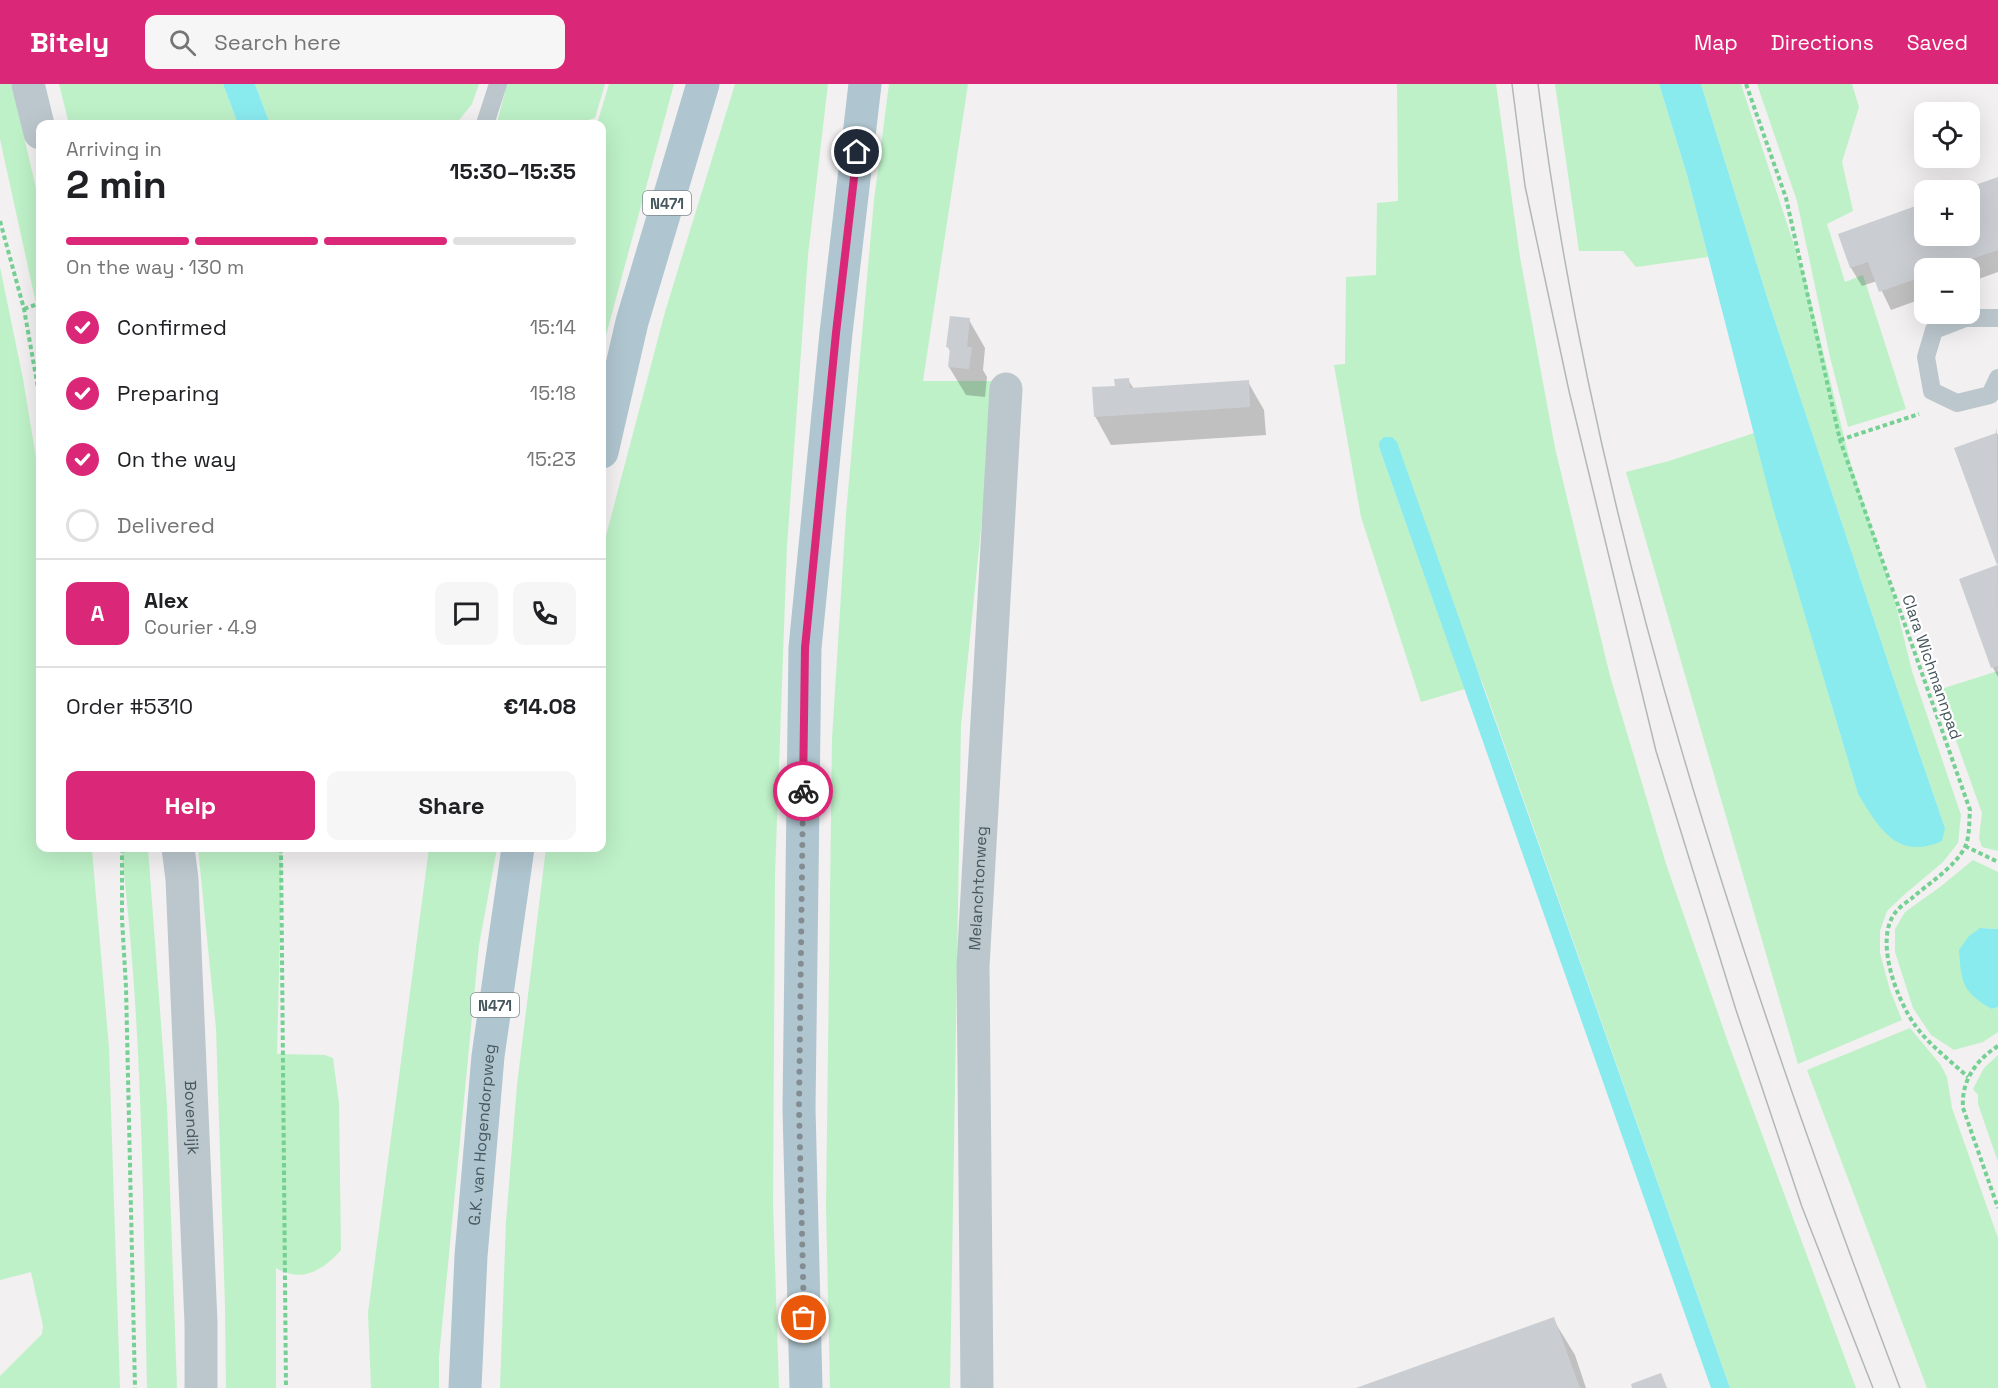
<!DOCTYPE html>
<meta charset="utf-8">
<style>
body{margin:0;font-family:"Space Grotesk",sans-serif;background:#f6f6f6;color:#202124;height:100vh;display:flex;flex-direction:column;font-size:22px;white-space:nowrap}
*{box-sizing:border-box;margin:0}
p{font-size:20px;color:#757577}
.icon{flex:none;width:33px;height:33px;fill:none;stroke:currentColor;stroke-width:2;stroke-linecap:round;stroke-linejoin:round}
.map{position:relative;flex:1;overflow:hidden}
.details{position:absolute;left:36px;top:36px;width:570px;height:732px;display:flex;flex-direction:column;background:#fff;border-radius:12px;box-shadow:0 6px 24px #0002}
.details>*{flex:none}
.fabs{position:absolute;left:1914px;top:18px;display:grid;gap:12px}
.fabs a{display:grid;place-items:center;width:66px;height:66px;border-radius:12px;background:#fff;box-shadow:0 6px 24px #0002;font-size:30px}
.pin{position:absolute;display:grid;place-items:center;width:51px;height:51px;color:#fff;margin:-26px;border:3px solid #fff;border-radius:50%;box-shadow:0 2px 6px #0007}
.courier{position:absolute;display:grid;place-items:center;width:60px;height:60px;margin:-30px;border:4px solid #db2777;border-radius:50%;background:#fff;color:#222;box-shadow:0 2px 8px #0007}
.head em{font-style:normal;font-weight:700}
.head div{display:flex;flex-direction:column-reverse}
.head{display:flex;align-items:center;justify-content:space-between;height:102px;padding:0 30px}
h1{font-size:39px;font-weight:700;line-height:45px}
.bar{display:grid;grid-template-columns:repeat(4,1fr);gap:9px 6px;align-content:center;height:72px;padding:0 30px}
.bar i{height:8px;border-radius:4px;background:#e0e0e0}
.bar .on{background:#db2777}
.bar p{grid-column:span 4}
.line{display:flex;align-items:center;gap:15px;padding:0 30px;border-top:2px solid #e0e0e0}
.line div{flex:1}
.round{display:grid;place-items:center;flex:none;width:63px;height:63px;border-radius:12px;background:#f6f6f6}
ol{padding:0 30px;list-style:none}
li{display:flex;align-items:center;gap:18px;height:66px}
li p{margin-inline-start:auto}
li .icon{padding:6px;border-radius:50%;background:#db2777;color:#fff;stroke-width:4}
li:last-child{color:#757577}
li i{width:33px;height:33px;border:3px solid #e0e0e0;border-radius:50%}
.button{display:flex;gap:12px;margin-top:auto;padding:12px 30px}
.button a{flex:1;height:69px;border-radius:12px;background:#db2777;color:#fff;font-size:24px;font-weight:700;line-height:69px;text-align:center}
.button a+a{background:#f6f6f6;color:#202124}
header{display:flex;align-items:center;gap:36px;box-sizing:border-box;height:84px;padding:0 30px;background:#db2777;color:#fff}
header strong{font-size:28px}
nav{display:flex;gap:33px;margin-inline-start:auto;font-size:21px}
.search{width:420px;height:54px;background:#f6f6f6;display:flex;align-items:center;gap:15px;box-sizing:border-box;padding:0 21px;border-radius:12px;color:#757577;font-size:22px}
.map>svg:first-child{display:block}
</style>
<header>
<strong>Bitely</strong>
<div class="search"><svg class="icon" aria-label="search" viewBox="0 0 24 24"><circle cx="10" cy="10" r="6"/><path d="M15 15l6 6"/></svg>Search here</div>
<nav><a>Map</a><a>Directions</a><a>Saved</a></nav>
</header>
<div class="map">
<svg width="1998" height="1304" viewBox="0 0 1998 1304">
<rect width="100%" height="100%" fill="#f2f0f0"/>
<path fill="#bef1c8" d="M0 0H12L40 122V238L0 55Z
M59 0H223L238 40H69Z
M255 0H479L472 20 456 40H270Z
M507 0H605L595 34 574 40H494L498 35Z
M609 0H674L602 266V40H597Z
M735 0H828L808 171 787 462 775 791 773 1119 779 1304H500L506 1138 517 1001 546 764H602V467L665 228Z
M889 0H968L923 297H996L961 642 950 1304H830L826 1122 832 655 846 430 874 116Z
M1397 0H1496L1520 173 1555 364 1610 592 1667 783 1729 961 1856 1304H1730L1483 600 1379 358V363L1465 605 1421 618 1361 433 1334 281 1345 280 1346 193 1376 191 1377 119 1398 117Z
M1555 0H1659L1687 91 1708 173 1636 183 1623 167H1579Z
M1701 0H1741L1805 194 1850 377 1893 510 1912 587 1961 731 1958 759 1943 778 1905 810 1887 827 1880 847V869L1890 906 1902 936 1798 980 1626 388 1669 377 1754 349 1779 443 1858 710 1945 744 1893 593 1768 216Z
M1757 0H1852L1859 23 1842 78 1853 127 1827 140 1845 198 1863 191 1906 325 1848 343 1830 273 1797 117Z
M0 183 23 295 40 398V764H91L92 766 109 964 120 1304H0V1292L42 1250 43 1242 31 1188 0 1196Z
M1998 587V767L1982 763 1979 754 1982 729 1938 606Z
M121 764H148L167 1021 177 1304H147C143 1124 143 943 121 764Z
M198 764H282L277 970 325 971 333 974 339 1019 341 1166C323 1187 301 1199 276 1184V1304H226L225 1222 216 944Z
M429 764H497L479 861 439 1273V1304H371L368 1229Z
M1973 776 1998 788V845L1980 844 1992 925 1998 923V948L1983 958 1954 966 1931 951 1913 924 1895 868V845L1905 828 1940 803Z
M1910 944 1940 980 1947 993 1952 1024 1998 1154V1304H1927L1807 986Z
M1998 971V1078L1978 1020V1011L1973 1005 1984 984Z"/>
<path fill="#8aebef" d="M223 0H255L270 40H238Z
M1659 0H1701L1768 216 1893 593 1945 744 1942 757C1897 777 1879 744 1858 710L1773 424 1687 91Z
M1384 353H1392L1397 358 1730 1304H1711L1379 363V358Z
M1980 844 1998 845V923L1992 925C1962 908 1961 898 1959 866L1969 852Z"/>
<path fill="#0003" d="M1998 95V188L1970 198V184H1924V214L1891 226 1877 197 1862 202 1851 184 1840 151 1924 121V152H1970V106H1965Z
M969 236 985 264 983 286 987 293 985 313 966 311 949 283 951 269 948 263Z
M1128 296 1134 305 1248 298 1264 326 1266 351 1111 361 1095 332 1116 303Z
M1998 350V481L1956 365Z
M1998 482V593L1993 584 1961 496Z
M1553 1235 1575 1271 1586 1304H1360Z"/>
<path fill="#caced3" d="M1998 93V166L1945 184H1924V192L1879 208 1868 178 1850 184 1838 150 1924 119V152H1970V106H1961Z
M950 232 970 234 967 263H972L969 285 948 283 950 264 946 263Z
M1129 294 1130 304 1249 296 1250 323 1094 333 1092 303 1115 302 1114 295Z
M1997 344 1998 582 1991 584 1959 495 1997 481 1954 364 1996 349Z
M1554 1233 1580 1304H1356Z
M1661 1289 1667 1304H1632L1631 1300Z"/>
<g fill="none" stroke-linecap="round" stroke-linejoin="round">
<path stroke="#74d093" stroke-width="4" stroke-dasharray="4.5 3" stroke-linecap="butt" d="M1746 0 1786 114 1840 356 1970 726C1969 737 1970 752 1965 763 1955 783 1929 799 1912 814 1907 818 1899 823 1895 829 1874 857 1897 916 1915 941 1929 961 1951 977 1968 993
M0 137 24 225 40 315
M24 225 40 219
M1840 356 1919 330
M1965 762 1998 778
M122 764V835L126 903 135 1304
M281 764 286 1304
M1998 962C1976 976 1961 997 1963 1024L1998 1124"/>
<path stroke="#bbc7cd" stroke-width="18" d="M485 40 498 0
M1998 234H1965L1934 246 1926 273 1932 307 1957 319 1990 311 1998 294"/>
<g stroke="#bbc7cd" stroke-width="33">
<path d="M28 0 40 49"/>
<path id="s1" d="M178 764 182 795 201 1239V1304"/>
<path id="s2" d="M977 1304 973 882 1006 305"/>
</g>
<g stroke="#afc5cf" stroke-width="33">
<path d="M602 368 632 238 703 0"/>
<path id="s3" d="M465 1304 471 1172 488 972 518 764"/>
<path d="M806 1304 799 1024 805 564 836 249 865 0"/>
</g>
<path stroke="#b2b7ba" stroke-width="1.5" d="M1512 0 1525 102 1569 307 1656 667 1736 926 1802 1123 1873 1304
M1538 0C1594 448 1741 883 1900 1304"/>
</g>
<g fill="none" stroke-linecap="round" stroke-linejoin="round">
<path stroke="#838d91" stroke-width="6" stroke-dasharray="0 10.8" d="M803 707 799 1024 804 1234"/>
<path stroke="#db2777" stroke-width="8" d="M803 707 805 564 836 249 857 68"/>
</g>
<g text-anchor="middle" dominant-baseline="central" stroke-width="4.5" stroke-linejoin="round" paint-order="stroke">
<g fill="#fff" stroke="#7e898e" stroke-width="1.5">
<rect x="643" y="107" width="48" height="24" rx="4.5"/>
<rect x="471" y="909" width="48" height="24" rx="4.5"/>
</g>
<g font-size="15" font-weight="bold" fill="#47575e">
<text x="667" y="119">N471</text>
<text x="495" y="921">N471</text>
</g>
<g font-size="16" fill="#47575e" stroke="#fff">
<text transform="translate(1932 583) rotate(71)">Clara Wichmannpad</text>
<text stroke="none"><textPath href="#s2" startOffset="500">Melanchtonweg</textPath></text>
<text stroke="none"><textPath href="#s1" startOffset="270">Bovendijk</textPath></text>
<text stroke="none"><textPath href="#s3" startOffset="254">G.K. van Hogendorpweg</textPath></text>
</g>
</g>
</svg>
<div class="fabs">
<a><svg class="icon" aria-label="locate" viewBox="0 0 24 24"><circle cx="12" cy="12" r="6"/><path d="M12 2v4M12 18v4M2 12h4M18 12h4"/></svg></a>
<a>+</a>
<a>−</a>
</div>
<div class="pin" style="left:804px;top:1234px;background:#ea580c"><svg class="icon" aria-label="bag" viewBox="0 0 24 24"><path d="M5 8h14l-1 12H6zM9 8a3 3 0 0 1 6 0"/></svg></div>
<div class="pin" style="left:857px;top:68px;background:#1f2937"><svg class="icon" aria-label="home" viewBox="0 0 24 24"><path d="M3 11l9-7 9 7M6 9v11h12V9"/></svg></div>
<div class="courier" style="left:803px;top:707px"><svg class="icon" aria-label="bike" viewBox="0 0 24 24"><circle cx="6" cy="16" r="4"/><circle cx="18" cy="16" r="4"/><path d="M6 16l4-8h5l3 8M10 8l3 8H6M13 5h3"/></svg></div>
<section class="details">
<div class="head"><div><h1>2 min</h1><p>Arriving in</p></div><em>15:30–15:35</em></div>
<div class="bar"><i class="on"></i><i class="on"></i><i class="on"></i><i></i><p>On the way · 130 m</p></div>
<ol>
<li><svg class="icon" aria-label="check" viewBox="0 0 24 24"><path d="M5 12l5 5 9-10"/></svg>Confirmed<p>15:14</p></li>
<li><svg class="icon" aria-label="check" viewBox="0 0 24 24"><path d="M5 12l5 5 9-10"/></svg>Preparing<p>15:18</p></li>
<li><svg class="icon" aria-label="check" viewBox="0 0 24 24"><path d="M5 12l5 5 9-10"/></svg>On the way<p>15:23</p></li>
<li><i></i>Delivered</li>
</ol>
<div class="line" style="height:108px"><b class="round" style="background:#db2777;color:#fff">A</b><div><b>Alex</b><p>Courier · 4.9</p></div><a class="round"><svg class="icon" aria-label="chat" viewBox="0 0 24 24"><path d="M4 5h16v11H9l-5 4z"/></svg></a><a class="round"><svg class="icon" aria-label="phone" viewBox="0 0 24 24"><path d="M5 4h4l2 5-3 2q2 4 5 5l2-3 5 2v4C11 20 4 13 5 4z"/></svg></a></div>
<div class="line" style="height:78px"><div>Order #5310</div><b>€14.08</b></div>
<div class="button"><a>Help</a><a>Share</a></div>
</section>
</div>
